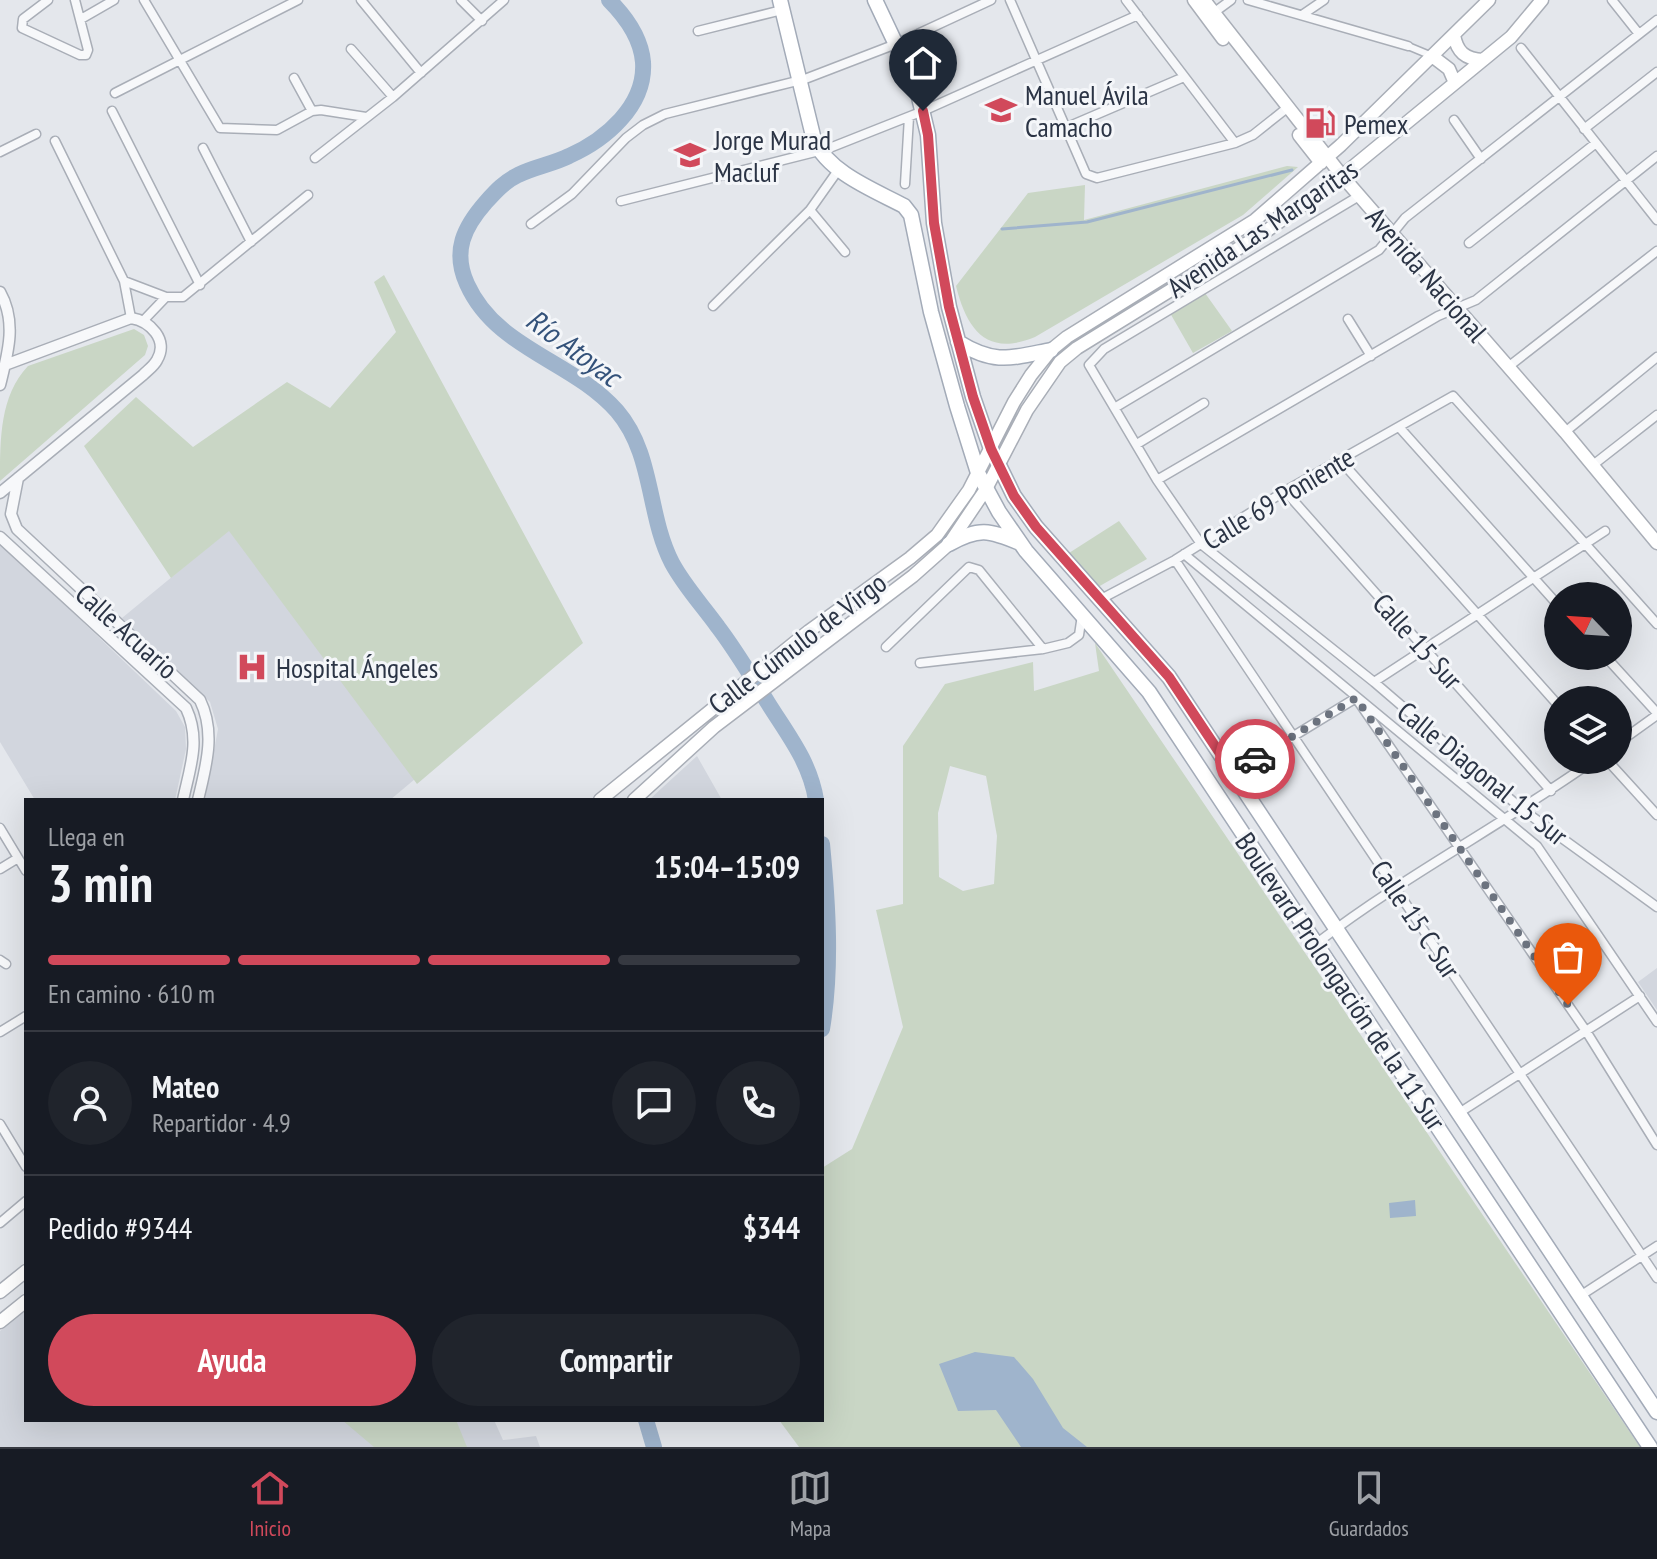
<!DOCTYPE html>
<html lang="es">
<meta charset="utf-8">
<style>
body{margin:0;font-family:"PT Sans Narrow",sans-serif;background:#20242c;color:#f1f3f6;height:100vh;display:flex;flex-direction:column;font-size:30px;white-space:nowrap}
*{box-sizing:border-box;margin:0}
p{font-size:26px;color:#9ea1a6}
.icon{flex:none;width:44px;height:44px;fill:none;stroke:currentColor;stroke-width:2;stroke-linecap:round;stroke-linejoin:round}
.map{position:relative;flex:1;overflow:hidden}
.sheet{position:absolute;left:24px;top:798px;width:800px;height:624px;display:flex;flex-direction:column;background:#171b24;border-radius:0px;box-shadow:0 8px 32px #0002}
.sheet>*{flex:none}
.needle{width:52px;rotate:295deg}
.controls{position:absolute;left:1544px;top:582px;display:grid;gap:16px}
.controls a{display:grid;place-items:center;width:88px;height:88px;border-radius:50%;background:#171b24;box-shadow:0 8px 32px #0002;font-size:40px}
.pin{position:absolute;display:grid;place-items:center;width:68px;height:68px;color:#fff;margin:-82px -34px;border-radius:50% 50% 50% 0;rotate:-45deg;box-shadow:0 0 8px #0007}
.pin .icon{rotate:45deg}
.courier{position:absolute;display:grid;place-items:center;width:80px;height:80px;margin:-40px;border:6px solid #d1495b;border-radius:50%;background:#fff;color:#222;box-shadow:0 2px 10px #0007}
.headline em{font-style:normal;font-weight:700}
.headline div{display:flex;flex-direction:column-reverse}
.headline{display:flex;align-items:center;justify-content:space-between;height:136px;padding:0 24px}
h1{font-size:52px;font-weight:700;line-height:60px}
.bar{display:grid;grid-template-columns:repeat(4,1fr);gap:12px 8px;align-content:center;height:96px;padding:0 24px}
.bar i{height:10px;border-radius:6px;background:#363941}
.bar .selected{background:#d1495b}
.bar p{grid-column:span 4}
.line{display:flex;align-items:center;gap:20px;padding:0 24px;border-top:2px solid #363941}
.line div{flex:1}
.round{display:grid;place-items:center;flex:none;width:84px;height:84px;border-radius:42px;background:#20242c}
.button{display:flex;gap:16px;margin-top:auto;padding:16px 24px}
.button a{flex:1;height:92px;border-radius:48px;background:#d1495b;color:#fff;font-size:32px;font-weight:700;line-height:92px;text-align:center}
.button a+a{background:#20242c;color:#f1f3f6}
.tab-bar{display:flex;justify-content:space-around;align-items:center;height:112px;border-top:2px solid #363941;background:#171b24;font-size:22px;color:#9ea1a6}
.tab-bar a{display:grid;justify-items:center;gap:4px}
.tab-bar .selected{color:#d1495b}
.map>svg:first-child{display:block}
</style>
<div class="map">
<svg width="1657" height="1447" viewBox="0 0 1657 1447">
<rect width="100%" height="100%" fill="#e4e7ec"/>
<path fill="#d2d6de" d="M229 530 415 779 390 800H205L218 729 210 702 122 618Z
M0 543 176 711 185 727 186 749 175 800H35L0 742Z
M697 756 722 800H649L663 787Z
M1657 968V1010L1638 982Z
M26 1309V1420H494L503 1440 536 1436 540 1447H0V1331Z"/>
<path fill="#c9d6c5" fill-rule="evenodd" d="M1287 166 1298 167 1243 215 1035 337C987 357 967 330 956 286L1028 193 1085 185 1084 220Z
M384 275 583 643 417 784 229 531 171 578 84 446 136 397 193 447 287 382 330 408 396 332 374 282Z
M1205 293 1232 331 1193 353 1170 313Z
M134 329 144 335 148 346 145 355 0 481C0 438 0 396 28 366Z
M1119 521 1147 559 1098 587 1069 553Z
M1095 643 1640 1447H799L779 1420H822V1168L852 1149 903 1027 876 910 903 904V746L945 684 1033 662 1034 691 1099 671ZM950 766 986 776 997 836 994 884 963 891 939 877 938 813Z
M342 1420H456L467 1447H374Z"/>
<path fill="#9fb4cc" d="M1415 1200 1416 1216 1390 1218 1389 1203Z
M975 1352 1014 1357 1033 1379 1063 1428 1087 1447H1021L996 1410 958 1411 939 1364Z"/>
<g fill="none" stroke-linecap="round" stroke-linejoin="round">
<path stroke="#9fb4cc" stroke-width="3" d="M1002 229 1087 222 1292 170"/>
<path stroke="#9fb4cc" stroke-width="16" d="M609 0C625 16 641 38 643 62 646 106 605 140 569 156 553 164 534 167 518 175 505 181 495 192 486 202 464 227 452 251 467 284 496 349 572 360 617 411 654 454 647 515 672 563 685 587 703 606 718 627 737 652 752 678 768 703 788 735 810 762 816 800
M822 844C828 905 832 969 822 1029
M646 1420 654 1447"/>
<defs>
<path id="pedestrian" d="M1408 46 1432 56"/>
<path id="minor" d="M48 0 23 19 22 28 80 55H86L88 50 75 0
M144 0 220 128 277 130 312 111 321 110 366 117
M361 0 421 73
M461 0 482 21
M1010 0 1086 174 1097 178 1235 143 1253 135 1287 108
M1126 0 1235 143
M1248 0 1408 46
M1612 0 1639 34
M1212 14 1231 0
M1302 15 1324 0
M81 19 114 0
M698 31 782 10
M1521 48 1657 220
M351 49 393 97
M294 78 312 111
M115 93 298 0
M112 111 200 285
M1454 120 1481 159
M1065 128 1184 77
M1584 129 1657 72
M55 141 124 281 131 318
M203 148 251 242
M0 152 36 134
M315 158 393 97 504 0
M905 184 909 117
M1359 196 1104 349 1089 365 1157 480 1201 544 1374 682 1523 810 1657 907
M621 201 827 149 923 111 1138 15
M810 210 845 252
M531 224 572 194 626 138 643 125 665 114 805 79 896 44 991 0
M1469 243 1596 143
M124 281 166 297H183L308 195
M713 306 810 210 839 169
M1348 319 1371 356
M143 321 166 297
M1508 367 1657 251
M1116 407 1379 250 1405 218 1657 20
M1399 427 1558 605
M1565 432 1657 357
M1137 444 1204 403
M1340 460 1558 705
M1593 465 1657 415
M1157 480 1438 316 1476 300 1657 156
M1285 491 1551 791
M1184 554 1537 846 1657 1022
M1175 560 1657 1278
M1101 599 1175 560 1285 491 1453 396 1657 624
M886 647 969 567 979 570 1043 649
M1605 656 1657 713
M920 663 1043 649 1068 643 1079 635 1082 615
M1374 682 1605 531
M1618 743 1657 715
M1607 760 1657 815
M1233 773 1356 698 1586 1031 1657 1145
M0 828 26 871
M0 869 18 858
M1317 943C1404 876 1504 824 1594 760
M0 960 6 964
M0 1032 26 1016
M1459 1113 1640 996
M0 1124 26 1167
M0 1223 26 1201
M1580 1296 1657 1246"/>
<path id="tertiary" d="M0 292C17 322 8 353 0 385
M18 478 11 514 17 529 200 700C216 733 206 766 198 800
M0 493 143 375C148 370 154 366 157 360 169 340 150 321 131 318L5 365
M0 537 186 708C201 740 190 767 183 800"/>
<path id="secondary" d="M1194 0 1223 39
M1204 0 1343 177 1565 432 1657 543
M1454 35C1457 52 1465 59 1483 60
M1432 56 1449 69 1455 83
M1299 135 1321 163
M600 800 809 631 910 558 937 535 969 490 1014 402 1031 375 1051 350 1067 337 1255 220 1341 145 1489 0
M634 800 714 727 913 576 949 544 986 489 1027 410 1060 362 1077 348 1265 232 1332 184 1511 37 1542 0
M0 1292 26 1271
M0 1322 26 1301"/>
<path id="primary" d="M780 0 814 140C829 173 874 190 904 206L911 215 931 312 957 406 978 473 999 512 1026 551 1149 692 1650 1447
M875 0 917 89 928 135 934 223 949 307 973 397 991 449 1014 496 1036 527 1169 677 1657 1412
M958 342C995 365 1011 358 1051 350
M949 544C979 527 989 530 1020 543"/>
</defs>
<use href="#pedestrian" stroke="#a9aeb7" stroke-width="9"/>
<use href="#minor" stroke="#a9aeb7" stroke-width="11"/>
<use href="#tertiary" stroke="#a9aeb7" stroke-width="13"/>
<use href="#secondary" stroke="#a9aeb7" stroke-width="15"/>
<use href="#primary" stroke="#a3abb8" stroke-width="17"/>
<use href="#pedestrian" stroke="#f7f8fa" stroke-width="6"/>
<use href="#minor" stroke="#f7f8fa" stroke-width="8"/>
<use href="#tertiary" stroke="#f7f8fa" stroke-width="10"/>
<use href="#secondary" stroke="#fff" stroke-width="12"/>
<use href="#primary" stroke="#fff" stroke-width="14"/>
</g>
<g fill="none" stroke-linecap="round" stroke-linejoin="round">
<path stroke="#6c737f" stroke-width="8" stroke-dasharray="0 14.4" d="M1255 759 1356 698 1568 1005"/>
<path stroke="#d1495b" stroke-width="10" d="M923 111 928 135 934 223 949 307 973 397 991 449 1014 496 1036 527 1169 677 1233 773 1255 759"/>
</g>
<defs>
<symbol id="school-bare" viewBox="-9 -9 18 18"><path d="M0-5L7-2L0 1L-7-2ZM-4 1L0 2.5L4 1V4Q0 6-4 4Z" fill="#d1495b" stroke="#f4f6f9" stroke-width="2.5" paint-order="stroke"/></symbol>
<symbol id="fuel-bare" viewBox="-9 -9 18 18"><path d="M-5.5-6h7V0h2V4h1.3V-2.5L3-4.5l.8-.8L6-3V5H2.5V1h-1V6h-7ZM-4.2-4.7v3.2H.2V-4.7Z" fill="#d1495b" stroke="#f4f6f9" stroke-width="2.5" paint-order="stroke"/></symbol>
<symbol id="hospital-bare" viewBox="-9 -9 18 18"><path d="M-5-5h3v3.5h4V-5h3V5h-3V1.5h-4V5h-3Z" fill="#d1495b" stroke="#f4f6f9" stroke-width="2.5" paint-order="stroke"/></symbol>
</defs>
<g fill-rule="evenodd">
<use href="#school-bare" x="979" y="88" width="44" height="44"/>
<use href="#fuel-bare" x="1298" y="101" width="44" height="44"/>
<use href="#school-bare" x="668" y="133" width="44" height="44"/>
<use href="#hospital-bare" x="230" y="645" width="44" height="44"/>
</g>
<g text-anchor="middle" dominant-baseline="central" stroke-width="6" stroke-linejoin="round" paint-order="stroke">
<g font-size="28" fill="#2b3445" stroke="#f4f6f9" text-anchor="start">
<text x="1025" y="94">Manuel Ávila<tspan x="1025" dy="32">Camacho</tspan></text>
<text x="1344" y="123">Pemex</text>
<text x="714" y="139">Jorge Murad<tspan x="714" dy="32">Macluf</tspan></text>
<text x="276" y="667">Hospital Ángeles</text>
</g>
<g font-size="28" fill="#2b3445" stroke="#f4f6f9">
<text transform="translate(1262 228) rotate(-34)">Avenida Las Margaritas</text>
<text transform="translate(1427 274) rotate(49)">Avenida Nacional</text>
<text transform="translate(1278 498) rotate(-31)">Calle 69 Poniente</text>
<text transform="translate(127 631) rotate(42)">Calle Acuario</text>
<text transform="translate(1418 641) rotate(48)">Calle 15 Sur</text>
<text transform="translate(797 643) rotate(-37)">Calle Cúmulo de Virgo</text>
<text transform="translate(1483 773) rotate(39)">Calle Diagonal 15 Sur</text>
<text transform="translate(1416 919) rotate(56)">Calle 15 C Sur</text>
<text transform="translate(1341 981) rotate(56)">Boulevard Prolongación de la 11 Sur</text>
</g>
<g font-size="30" font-style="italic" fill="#34527a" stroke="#f4f6f9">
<text transform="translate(574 347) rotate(36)">Río Atoyac</text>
</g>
</g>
</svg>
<div class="controls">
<a><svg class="needle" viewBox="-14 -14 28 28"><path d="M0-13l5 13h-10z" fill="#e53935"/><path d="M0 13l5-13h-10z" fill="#9ea1a6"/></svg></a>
<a><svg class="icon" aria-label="layers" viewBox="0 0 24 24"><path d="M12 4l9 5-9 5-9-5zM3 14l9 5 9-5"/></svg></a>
</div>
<div class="pin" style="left:1568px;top:1005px;background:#ea580c"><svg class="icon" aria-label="bag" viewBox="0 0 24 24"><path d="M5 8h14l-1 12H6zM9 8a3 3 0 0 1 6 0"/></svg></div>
<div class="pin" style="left:923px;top:111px;background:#1f2937"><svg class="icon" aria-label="home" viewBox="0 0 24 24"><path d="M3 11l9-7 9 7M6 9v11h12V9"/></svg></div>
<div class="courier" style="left:1255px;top:759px"><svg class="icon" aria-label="car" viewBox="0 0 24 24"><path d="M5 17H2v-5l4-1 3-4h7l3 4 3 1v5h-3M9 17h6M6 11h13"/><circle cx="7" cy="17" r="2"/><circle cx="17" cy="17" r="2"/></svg></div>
<section class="sheet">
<div class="headline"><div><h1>3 min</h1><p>Llega en</p></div><em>15:04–15:09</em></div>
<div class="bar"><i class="selected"></i><i class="selected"></i><i class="selected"></i><i></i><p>En camino · 610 m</p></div>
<div class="line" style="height:144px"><a class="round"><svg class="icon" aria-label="person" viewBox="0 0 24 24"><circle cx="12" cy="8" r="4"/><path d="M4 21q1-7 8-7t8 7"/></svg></a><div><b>Mateo</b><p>Repartidor · 4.9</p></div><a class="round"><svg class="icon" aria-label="chat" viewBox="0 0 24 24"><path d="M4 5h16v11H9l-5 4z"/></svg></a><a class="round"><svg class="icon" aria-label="phone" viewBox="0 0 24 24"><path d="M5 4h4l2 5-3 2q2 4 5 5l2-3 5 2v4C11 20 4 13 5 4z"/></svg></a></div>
<div class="line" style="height:104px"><div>Pedido #9344</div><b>$344</b></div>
<div class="button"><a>Ayuda</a><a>Compartir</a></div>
</section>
</div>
<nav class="tab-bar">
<a class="selected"><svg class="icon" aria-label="home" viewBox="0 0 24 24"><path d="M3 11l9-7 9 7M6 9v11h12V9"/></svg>Inicio</a>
<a><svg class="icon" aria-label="map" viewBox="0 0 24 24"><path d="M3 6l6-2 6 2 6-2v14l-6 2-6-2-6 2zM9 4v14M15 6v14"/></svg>Mapa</a>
<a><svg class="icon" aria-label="saved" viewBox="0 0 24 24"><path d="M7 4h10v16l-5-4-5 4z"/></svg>Guardados</a>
</nav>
